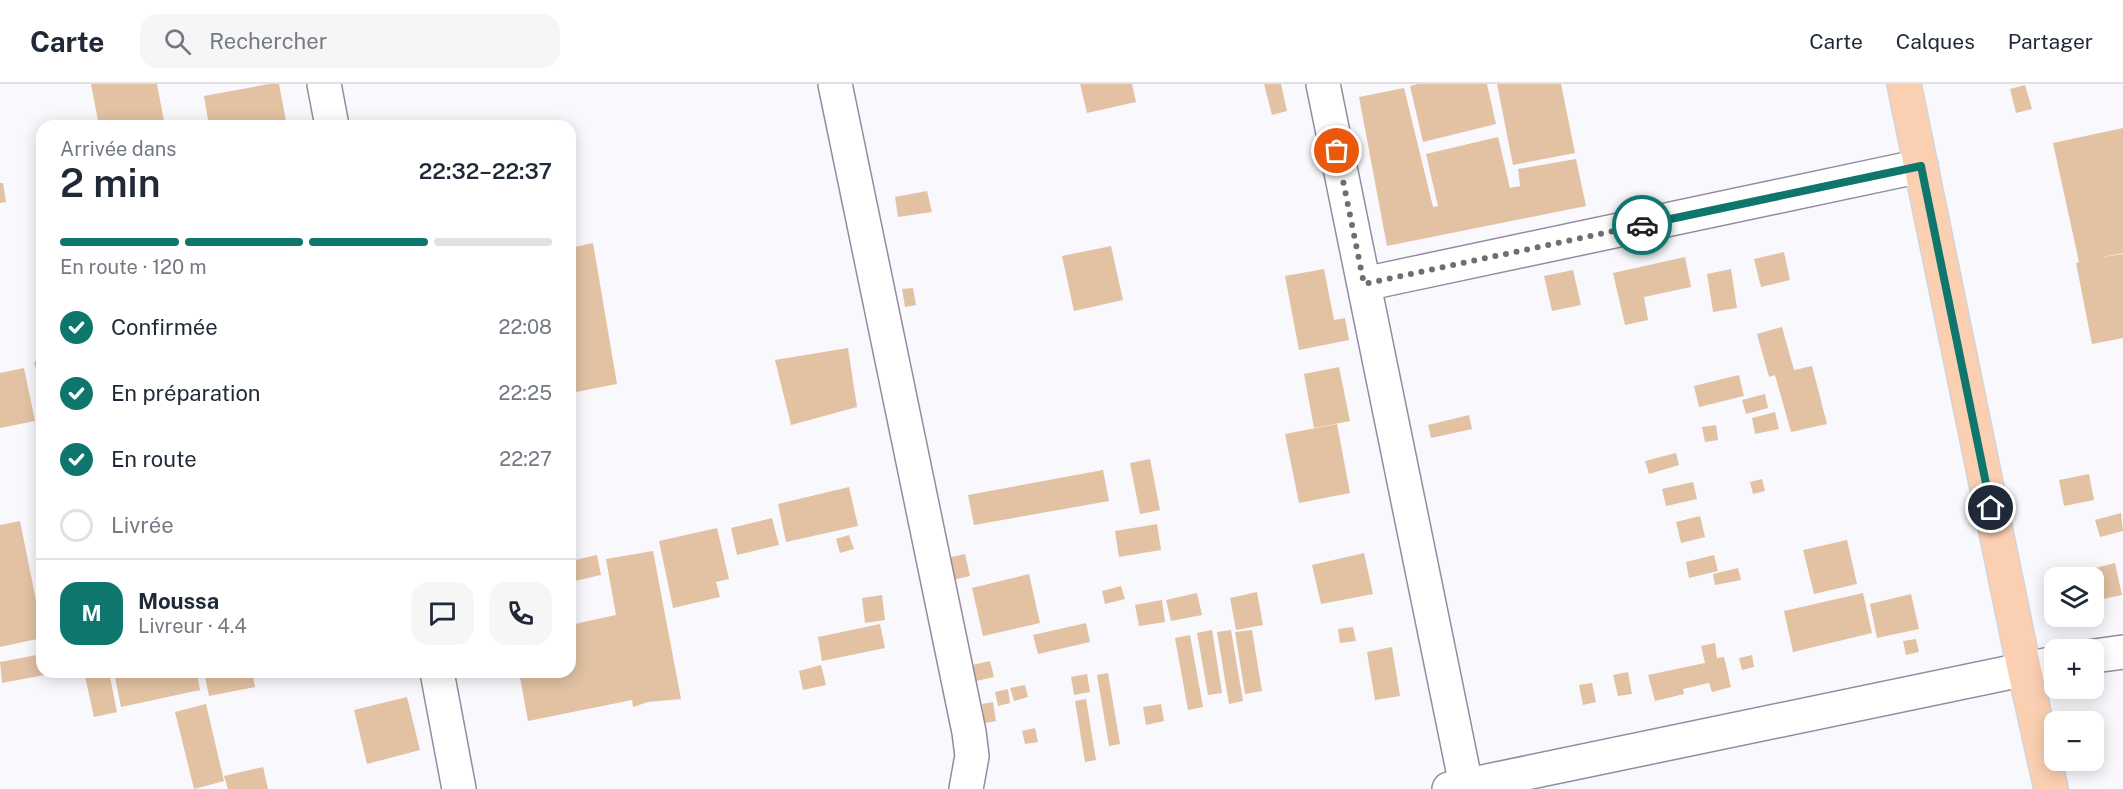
<!DOCTYPE html>
<html lang="fr">
<meta charset="utf-8">
<style>
body{margin:0;font-family:"Public Sans",sans-serif;background:#f6f6f7;color:#1f2937;height:100vh;display:flex;flex-direction:column;font-size:22px;white-space:nowrap}
*{box-sizing:border-box;margin:0}
p{font-size:20px;color:#747a83}
.icon{flex:none;width:33px;height:33px;fill:none;stroke:currentColor;stroke-width:2;stroke-linecap:round;stroke-linejoin:round}
.map{position:relative;flex:1;overflow:hidden}
.drawer{position:absolute;left:36px;top:36px;width:540px;height:558px;display:flex;flex-direction:column;background:#fff;border-radius:18px;box-shadow:0 3px 15px #0003}
.drawer>*{flex:none}
.controls{position:absolute;left:2044px;top:483px;display:grid;gap:12px}
.controls a{display:grid;place-items:center;width:60px;height:60px;border-radius:12px;background:#fff;box-shadow:0 3px 15px #0003;font-size:30px}
.pin{position:absolute;display:grid;place-items:center;width:51px;height:51px;color:#fff;margin:-26px;border:3px solid #fff;border-radius:50%;box-shadow:0 2px 6px #0007}
.courier{position:absolute;display:grid;place-items:center;width:60px;height:60px;margin:-30px;border:4px solid #0f766e;border-radius:50%;background:#fff;color:#222;box-shadow:0 2px 8px #0007}
.overview em{font-style:normal;font-weight:600}
.overview div{display:flex;flex-direction:column-reverse}
.overview{display:flex;align-items:center;justify-content:space-between;height:102px;padding:0 24px}
h1{font-size:39px;font-weight:600;line-height:45px}
.bar{display:grid;grid-template-columns:repeat(4,1fr);gap:9px 6px;align-content:center;height:72px;padding:0 24px}
.bar i{height:8px;border-radius:4px;background:#e0e1e3}
.bar .active{background:#0f766e}
.bar p{grid-column:span 4}
.line{display:flex;align-items:center;gap:15px;padding:0 24px;border-top:2px solid #e0e1e3}
.line div{flex:1}
.round{display:grid;place-items:center;flex:none;width:63px;height:63px;border-radius:18px;background:#f6f6f7}
ol{padding:0 24px;list-style:none}
li{display:flex;align-items:center;gap:18px;height:66px}
li p{margin-inline-start:auto}
li .icon{padding:6px;border-radius:50%;background:#0f766e;color:#fff;stroke-width:4}
li:last-child{color:#747a83}
li i{width:33px;height:33px;border:3px solid #e0e1e3;border-radius:50%}
header{display:flex;align-items:center;gap:36px;box-sizing:border-box;height:84px;padding:0 30px;background:#fff;border-bottom:2px solid #e0e1e3}
header strong{font-size:28px}
nav{display:flex;gap:33px;margin-inline-start:auto;font-size:21px}
.search{width:420px;height:54px;background:#f6f6f7;display:flex;align-items:center;gap:15px;box-sizing:border-box;padding:0 21px;border-radius:18px;color:#747a83;font-size:22px}
.map>svg:first-child{display:block}
</style>
<header>
<strong>Carte</strong>
<div class="search"><svg class="icon" aria-label="search" viewBox="0 0 24 24"><circle cx="10" cy="10" r="6"/><path d="M15 15l6 6"/></svg>Rechercher</div>
<nav><a>Carte</a><a>Calques</a><a>Partager</a></nav>
</header>
<div class="map">
<svg width="2123" height="705" viewBox="0 0 2123 705">
<rect width="100%" height="100%" fill="#f9f8fc"/>
<path fill="#e2c2a3" d="M91 0H157L165 42H99Z
M269 0H279L287 42H209L204 12Z
M1080 0H1132L1136 18 1087 29Z
M1264 0H1281L1287 27 1272 31Z
M1418 0H1487L1496 40 1423 58 1410 2Z
M1497 0H1561L1575 69 1513 81Z
M2025 1 2032 25 2016 29 2010 5Z
M1404 4 1433 123 1438 122 1426 70 1498 53 1510 104 1520 102 1518 85 1576 75 1586 122 1387 162 1359 13Z
M2123 44V169L2103 173 2123 170V254L2092 260 2076 179 2079 178 2053 59Z
M0 99H3L6 118 0 119Z
M927 107 932 128 898 133 895 113Z
M593 159 617 300 576 308 572 291H570V164Z
M1111 162 1123 216 1074 227 1062 172Z
M1784 168 1790 196 1761 203 1754 175Z
M1685 173 1691 203 1644 213 1648 236 1625 241 1613 189Z
M1324 185 1334 236 1345 234 1349 256 1299 266 1285 192Z
M1731 185 1737 224 1713 228 1707 190Z
M1573 186 1581 221 1552 227 1544 192Z
M913 204 916 221 905 223 902 205Z
M1782 243 1794 286 1812 282 1827 340 1791 348 1775 291 1769 293 1757 250Z
M848 264 857 323 791 341 775 276Z
M42 276V303H41L34 278Z
M1339 283 1350 337 1314 344 1304 290Z
M24 284 35 337 0 344V289Z
M1739 291 1744 312 1699 323 1694 302Z
M1765 310 1768 324 1746 330 1742 316Z
M1775 328 1779 345 1755 350 1752 334Z
M1469 331 1472 345 1431 354 1428 341Z
M1337 340 1350 409 1299 419 1285 350Z
M1716 341 1718 356 1705 358 1702 343Z
M1676 369 1679 381 1649 390 1645 377Z
M1150 375 1160 426 1140 430 1130 379Z
M1103 386 1109 417 974 441 968 411Z
M2089 390 2094 416 2064 422 2059 396Z
M1762 395 1765 407 1753 410 1750 398Z
M1693 398 1697 415 1666 422 1662 405Z
M849 403 858 442 786 458 778 420Z
M2121 429 2123 447 2100 453 2095 436Z
M1700 432 1705 453 1681 459 1676 438Z
M772 434 779 461 737 471 731 444Z
M20 437 42 546V554L0 563V441Z
M1157 440 1161 466 1119 473 1115 447Z
M717 444 729 495 716 498 720 513 673 524 659 457Z
M849 451 854 465 840 469 836 455Z
M1847 456 1857 500 1814 510 1803 466Z
M653 467 681 615 648 618 633 623 632 616 528 637 519 588H570V541L616 531 606 475Z
M1364 469 1373 510 1321 520 1312 481Z
M965 470 970 492 952 496 947 474Z
M597 471 601 491 570 498V477Z
M1714 471 1718 487 1689 494 1686 478Z
M2115 479 2122 511 2094 517V494H2081L2080 488Z
M1738 484 1741 496 1715 501 1713 490Z
M1029 490 1040 539 983 552 972 504Z
M1121 502 1125 515 1105 520 1102 507Z
M1257 508 1263 541 1236 546 1230 514Z
M1197 509 1202 531 1171 537 1166 516Z
M1863 509 1872 549 1793 568 1784 527Z
M1911 510 1919 545 1877 554 1870 520Z
M882 511 885 536 865 539 862 514Z
M1162 516 1165 538 1139 542 1135 521Z
M1086 539 1090 558 1038 570 1033 551Z
M880 540 885 564 822 577 818 553Z
M1353 543 1356 557 1340 559 1338 545Z
M1212 546 1222 609 1208 611 1197 549Z
M1231 546 1243 617 1229 620 1217 548Z
M1252 546 1262 607 1245 610 1235 548Z
M1190 551 1203 623 1188 626 1175 554Z
M1916 555 1919 568 1906 571 1903 557Z
M1715 559 1717 574 1724 573 1731 603 1712 608 1709 599 1683 605 1684 610 1655 617 1648 591 1705 579 1701 562Z
M1392 563 1400 612 1375 616 1367 568Z
M42 570V588L55 589 2 599 0 578Z
M1752 571 1754 583 1742 586 1739 574Z
M990 577 994 593 976 597 972 581Z
M821 581 826 601 803 606 799 587Z
M84 588H109L117 628 94 633Z
M114 588H197L200 606 121 623Z
M204 588H252L255 603 209 612Z
M1628 588 1632 610 1618 612 1613 591Z
M1108 589 1120 660 1109 662 1097 591Z
M1087 590 1090 608 1074 611 1071 593Z
M1592 599 1596 618 1583 621 1579 601Z
M1025 601 1028 613 1014 617 1010 604Z
M1008 605 1010 619 998 622 995 608Z
M407 613 420 666 367 680 354 626Z
M1086 615 1096 676 1085 678 1075 617Z
M993 618 996 637 985 639 982 620Z
M206 620 224 697 194 705 175 628Z
M1161 620 1164 637 1146 641 1143 623Z
M1035 644 1038 658 1025 660 1022 647Z
M263 683 268 705H228L224 692Z"/>
<g fill="none" stroke-linecap="round" stroke-linejoin="round">
<defs>
<path id="minor" d="M324 0 332 42
M835 0 969 648 972 672 966 705
M1323 0 1466 701
M1364 200 1921 82
M2094 572 2123 568
M437 588 459 705
M1449 705 2055 579"/>
<path id="major" d="M1904 0 2024 584 2051 705"/>
</defs>
<use href="#minor" stroke="#948b9f" stroke-width="36"/>
<use href="#major" stroke="#d4d3d5" stroke-width="36"/>
<use href="#minor" stroke="#fff" stroke-width="33"/>
<use href="#major" stroke="#fbd0b2" stroke-width="33"/>
</g>
<g fill="none" stroke-linecap="round" stroke-linejoin="round">
<path stroke="#706e74" stroke-width="6" stroke-dasharray="0 10.8" d="M1337 67 1364 200 1642 141"/>
<path stroke="#0f766e" stroke-width="8" d="M1642 141 1921 82 1991 424"/>
</g>
</svg>
<div class="controls">
<a><svg class="icon" aria-label="layers" viewBox="0 0 24 24"><path d="M12 4l9 5-9 5-9-5zM3 14l9 5 9-5"/></svg></a>
<a>+</a>
<a>−</a>
</div>
<div class="pin" style="left:1337px;top:67px;background:#ea580c"><svg class="icon" aria-label="bag" viewBox="0 0 24 24"><path d="M5 8h14l-1 12H6zM9 8a3 3 0 0 1 6 0"/></svg></div>
<div class="pin" style="left:1991px;top:424px;background:#1f2937"><svg class="icon" aria-label="home" viewBox="0 0 24 24"><path d="M3 11l9-7 9 7M6 9v11h12V9"/></svg></div>
<div class="courier" style="left:1642px;top:141px"><svg class="icon" aria-label="car" viewBox="0 0 24 24"><path d="M5 17H2v-5l4-1 3-4h7l3 4 3 1v5h-3M9 17h6M6 11h13"/><circle cx="7" cy="17" r="2"/><circle cx="17" cy="17" r="2"/></svg></div>
<section class="drawer">
<div class="overview"><div><h1>2 min</h1><p>Arrivée dans</p></div><em>22:32–22:37</em></div>
<div class="bar"><i class="active"></i><i class="active"></i><i class="active"></i><i></i><p>En route · 120 m</p></div>
<ol>
<li><svg class="icon" aria-label="check" viewBox="0 0 24 24"><path d="M5 12l5 5 9-10"/></svg>Confirmée<p>22:08</p></li>
<li><svg class="icon" aria-label="check" viewBox="0 0 24 24"><path d="M5 12l5 5 9-10"/></svg>En préparation<p>22:25</p></li>
<li><svg class="icon" aria-label="check" viewBox="0 0 24 24"><path d="M5 12l5 5 9-10"/></svg>En route<p>22:27</p></li>
<li><i></i>Livrée</li>
</ol>
<div class="line" style="height:108px"><b class="round" style="background:#0f766e;color:#fff">M</b><div><b>Moussa</b><p>Livreur · 4.4</p></div><a class="round"><svg class="icon" aria-label="chat" viewBox="0 0 24 24"><path d="M4 5h16v11H9l-5 4z"/></svg></a><a class="round"><svg class="icon" aria-label="phone" viewBox="0 0 24 24"><path d="M5 4h4l2 5-3 2q2 4 5 5l2-3 5 2v4C11 20 4 13 5 4z"/></svg></a></div>
</section>
</div>
